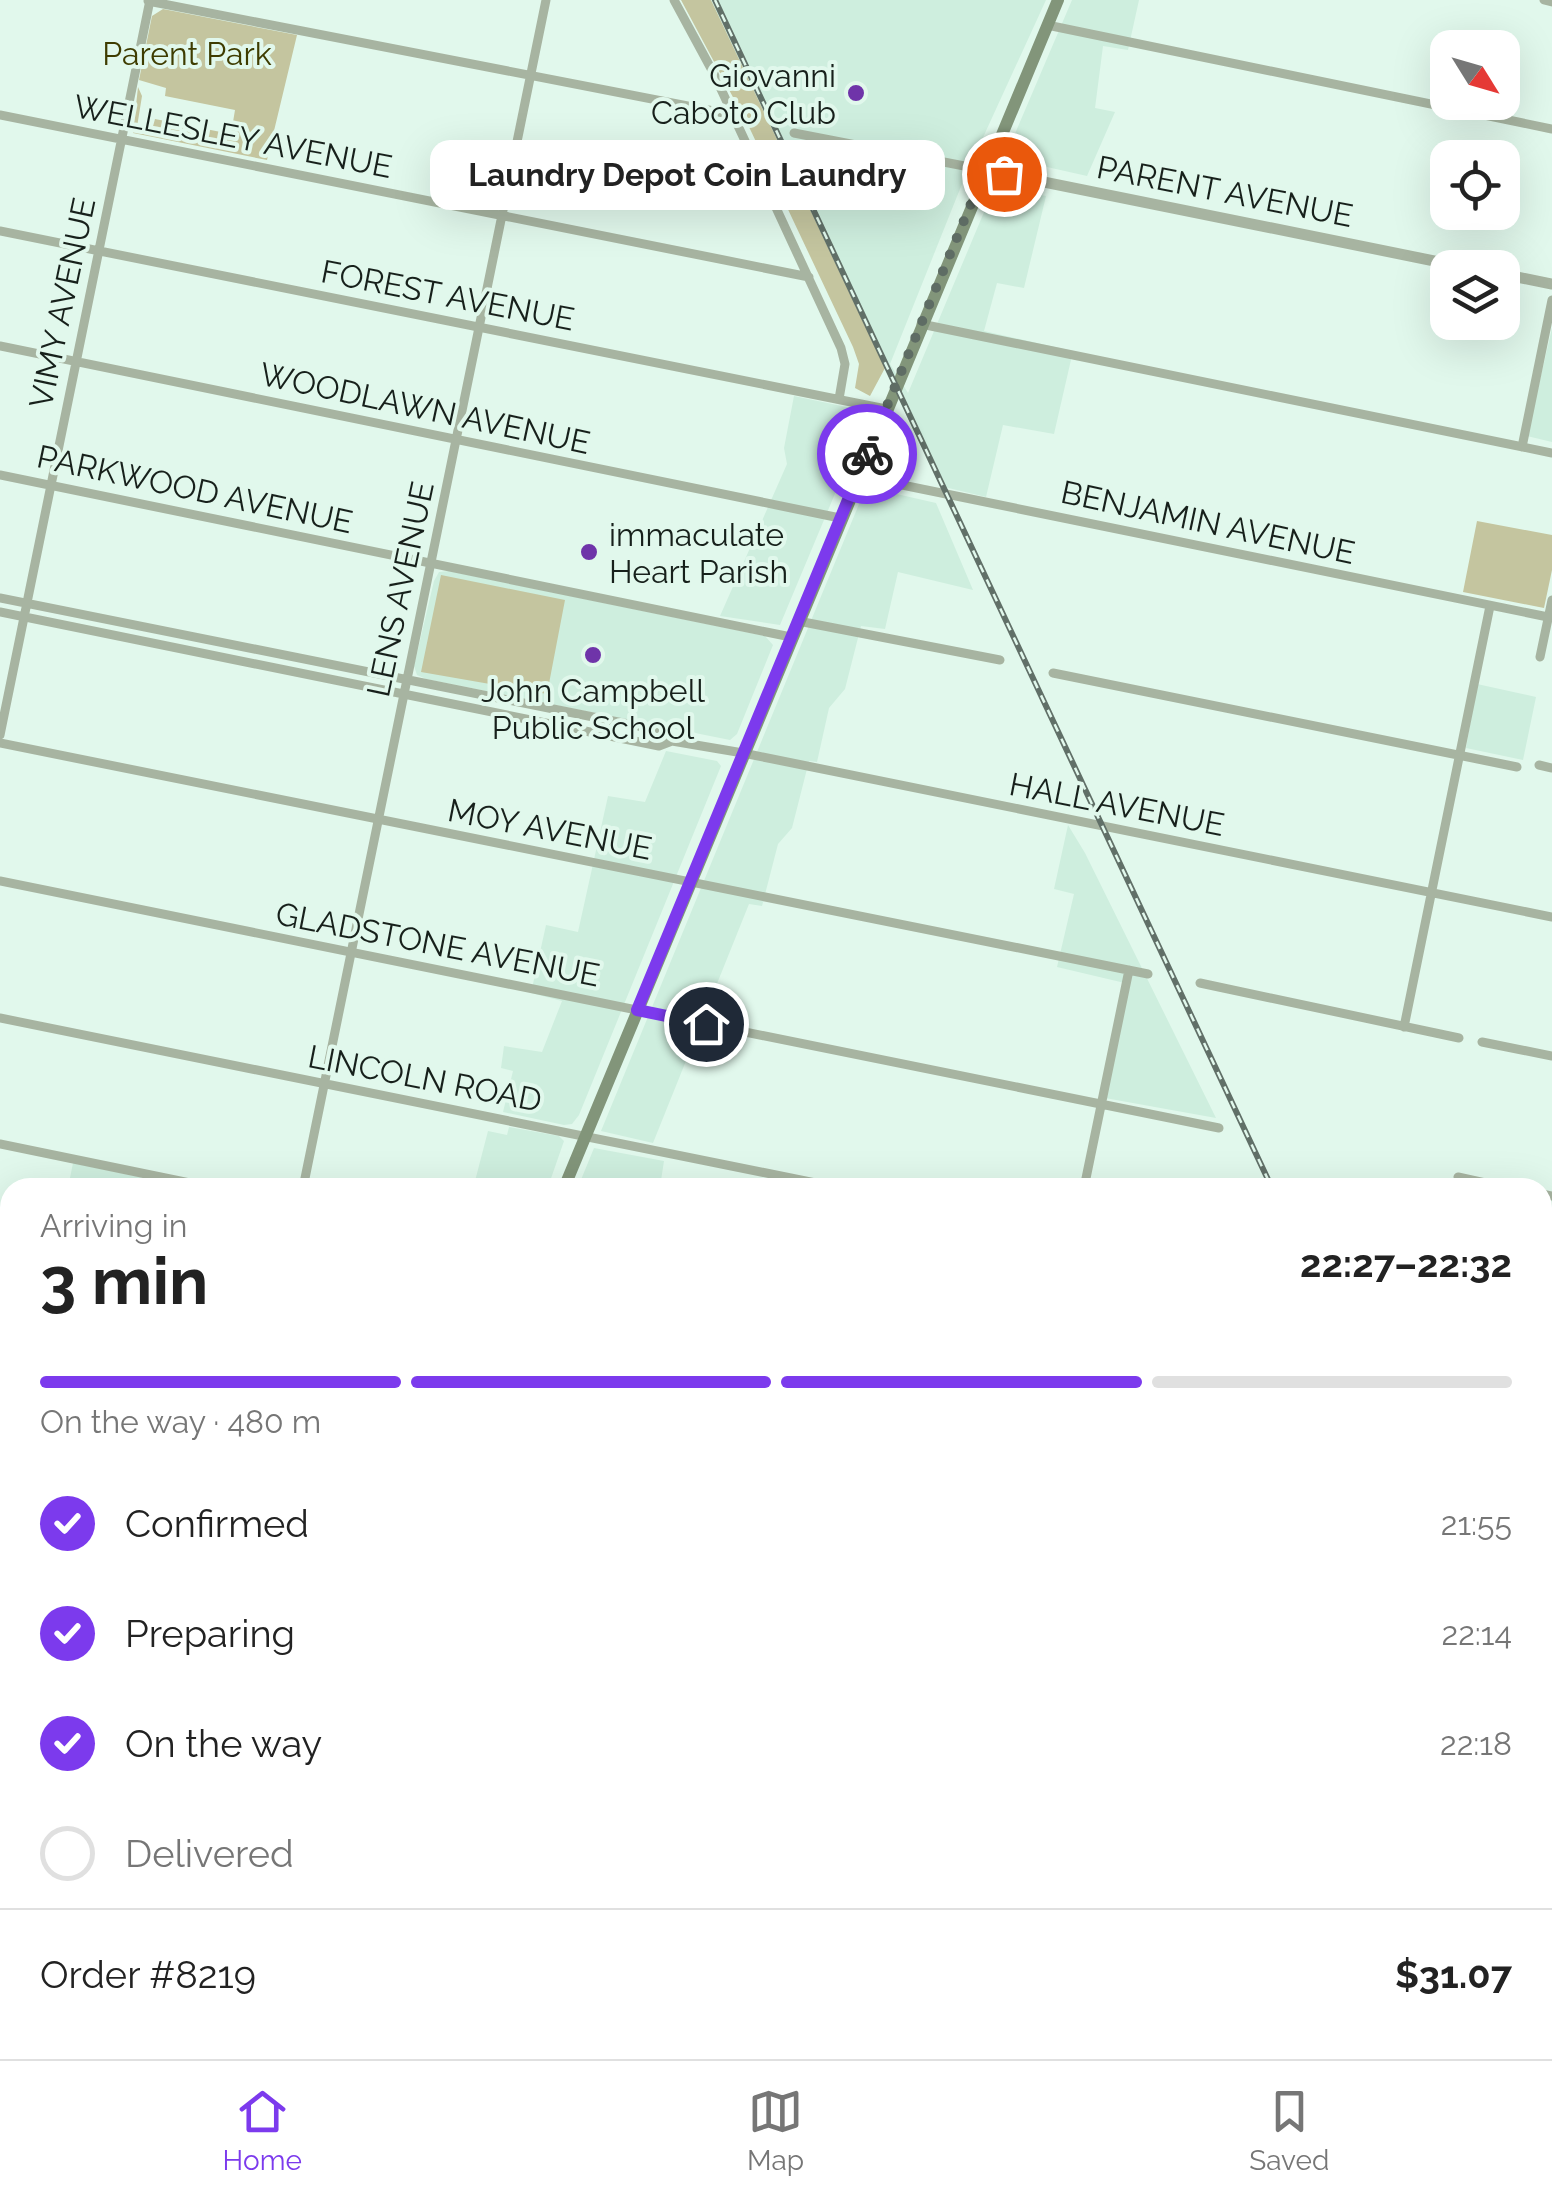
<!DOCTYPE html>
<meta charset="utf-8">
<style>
body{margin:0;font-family:Raleway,sans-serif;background:#f6f6f6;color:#222;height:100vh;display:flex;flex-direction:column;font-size:38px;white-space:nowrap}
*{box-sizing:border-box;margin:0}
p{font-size:32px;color:#767676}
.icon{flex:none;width:55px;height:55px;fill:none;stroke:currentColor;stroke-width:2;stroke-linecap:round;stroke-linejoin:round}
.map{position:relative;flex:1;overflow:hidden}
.details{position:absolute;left:0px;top:1178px;width:1552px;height:882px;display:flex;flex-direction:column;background:#fff;border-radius:30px 30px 0 0;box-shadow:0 10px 40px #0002}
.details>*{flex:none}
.needle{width:65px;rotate:127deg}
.tools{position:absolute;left:1430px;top:30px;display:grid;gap:20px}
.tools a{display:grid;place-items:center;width:90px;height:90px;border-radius:20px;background:#fff;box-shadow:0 10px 40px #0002;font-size:50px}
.pin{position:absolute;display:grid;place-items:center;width:85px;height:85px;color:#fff;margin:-42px;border:5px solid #fff;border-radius:50%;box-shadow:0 2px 10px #0007}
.courier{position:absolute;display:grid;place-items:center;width:100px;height:100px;margin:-50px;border:8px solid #7c3aed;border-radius:50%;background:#fff;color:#222;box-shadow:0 2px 12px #0007}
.bubble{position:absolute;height:70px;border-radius:20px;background:#fff;box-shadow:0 10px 40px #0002;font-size:32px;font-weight:700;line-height:70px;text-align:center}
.summary em{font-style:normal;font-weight:700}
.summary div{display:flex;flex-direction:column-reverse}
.summary{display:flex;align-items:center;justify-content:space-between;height:170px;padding:0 40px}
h1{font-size:65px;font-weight:700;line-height:75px}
.bar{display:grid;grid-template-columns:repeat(4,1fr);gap:15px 10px;align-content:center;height:120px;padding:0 40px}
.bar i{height:12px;border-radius:8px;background:#e0e0e0}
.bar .selected{background:#7c3aed}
.bar p{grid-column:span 4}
.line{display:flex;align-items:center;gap:25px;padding:0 40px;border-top:2px solid #e0e0e0}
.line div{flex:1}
ol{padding:0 40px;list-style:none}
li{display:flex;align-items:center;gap:30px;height:110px}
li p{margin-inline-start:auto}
li .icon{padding:10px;border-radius:50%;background:#7c3aed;color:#fff;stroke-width:4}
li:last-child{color:#767676}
li i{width:55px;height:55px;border:5px solid #e0e0e0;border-radius:50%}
.dock{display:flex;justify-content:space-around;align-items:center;height:140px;border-top:2px solid #e0e0e0;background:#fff;font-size:28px;color:#767676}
.dock a{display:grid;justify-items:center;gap:5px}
.dock .selected{color:#7c3aed}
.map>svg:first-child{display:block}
</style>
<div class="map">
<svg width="1552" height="2059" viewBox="0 0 1552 2059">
<rect width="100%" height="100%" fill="#e1f8ec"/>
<path fill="#ceeede" d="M711 0H1046L964 179 890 364 908 393 995 186 1046 196 1024 288 997 283 984 331 1073 351 1054 434 1003 425 986 497 940 486Z
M1072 0H1139L1128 50 1103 46 1095 108 1115 112 1087 176 1016 160 1008 150Z
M1552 328V442L1527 436Z
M794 396 861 410 865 422 780 625 720 616 787 464 784 448Z
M866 487 936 503 973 590 898 572 885 629 861 626 845 689 829 708 817 762 809 761 792 828 778 844 762 906 749 904 653 1143 601 1131Z
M449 571 765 636 773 645 737 734 730 740 426 679 417 675 414 666 434 581 439 572Z
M1477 684 1536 697 1523 760 1466 748Z
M666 751 717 761 721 766 579 1115 572 1124 564 1125 503 1112 513 1071 501 1068 504 1046 542 1052 562 1001 531 993 546 925 578 932 608 796 645 802Z
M1068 825 1085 853 1216 1118 1105 1098 1129 984 1057 967 1074 894 1054 889Z
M509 1127 559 1136 564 1141 548 1187H485L475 1181 488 1131 507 1135Z
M594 1148 664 1161 660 1187H578Z
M73 1163 193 1188H68Z
M5 1391 10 1392V1711L0 1709V1395Z
M0 1991 10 1993V2050H180L177 2059H0Z
M224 2050H297L340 2059H220Z
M467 2050H1138L1136 2059H511Z"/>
<path fill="#c4c59f" d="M681 0H711L885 368 870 396 855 388 859 364 853 347 750 129Z
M163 9 297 35 267 160 133 133 138 87 142 96 137 127 152 130 155 119 231 134 235 110 165 96 166 88 139 80 152 16Z
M1477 521 1552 535V570L1544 608 1463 592Z
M441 575 565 600 547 694 421 672Z
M6 1394 10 1395 6 1448 0 1447V1402Z"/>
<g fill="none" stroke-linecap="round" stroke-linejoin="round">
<path stroke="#a7b4a1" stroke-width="9" d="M674 0 714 74 841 348 845 364 839 399
M1544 0 1552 2
M148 1 734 115
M1047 25 1552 129
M0 115 809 277
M794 133 985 170
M0 231 886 409
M921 324 1552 453
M0 346 840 518
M1522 447 1552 300
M0 475 791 637
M858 476 1548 617
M0 598 663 731 672 741
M0 612 659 746 672 741 743 753 1552 917
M798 621 1000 660
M1540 657 1552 600
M1053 673 1517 767
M0 735 150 0
M0 743 1148 974
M1539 765 1552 768
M0 881 1219 1128
M1200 983 1459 1038
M0 1018 840 1188
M1404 1027 1490 606
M1482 1042 1552 1056
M0 1144 214 1188
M1458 1177 1508 1188
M303 1188 546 0
M1084 1188 1129 970
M1542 1194 1552 1196
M0 1257 10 1259
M1542 1331 1552 1333
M0 1371 10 1373
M0 1385 10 1387
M1542 1453 1552 1455
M1542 1689 1552 1691
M0 1715 10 1717
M0 1845 10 1847
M1001 2050 1043 2059
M656 2059 657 2050
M905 2059 907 2050"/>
<path stroke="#a7b4a1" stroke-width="11" d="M985 170 1469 268
M1502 274 1552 284"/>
<path stroke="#82957a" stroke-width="12" d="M564 1188 1058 0
M0 1973 10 1975
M380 2050 425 2059
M186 2059 190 2050
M206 2059 210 2050"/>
<defs>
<path id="rail" d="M715 0 1272 1188
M1542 1762 1552 1783"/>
</defs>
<use href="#rail" stroke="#617068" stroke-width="6"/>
<use href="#rail" stroke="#e1f8ec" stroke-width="2.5" stroke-dasharray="8" stroke-linecap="butt"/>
</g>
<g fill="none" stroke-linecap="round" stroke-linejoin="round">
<path stroke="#5e6c64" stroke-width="10" stroke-dasharray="0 18" d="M867 454 985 170 1004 174"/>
<path stroke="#7c3aed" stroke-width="12" d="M706 1024 637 1010 867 454"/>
</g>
<g fill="#6f34a9" stroke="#e1f8ec" stroke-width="4">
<circle cx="856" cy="93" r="10"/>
<circle cx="589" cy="552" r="10"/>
<circle cx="593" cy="655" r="10"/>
</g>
<g text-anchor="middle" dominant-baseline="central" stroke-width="8" stroke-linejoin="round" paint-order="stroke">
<g font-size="32" fill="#3e3c00" stroke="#e1f8ec">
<text x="187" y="53">Parent Park</text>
</g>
<g font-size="32" fill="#17201b" stroke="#e1f8ec" text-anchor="end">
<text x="836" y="75">Giovanni<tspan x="836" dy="37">Caboto Club</tspan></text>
<text x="609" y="534" text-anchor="start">immaculate<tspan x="609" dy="37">Heart Parish</tspan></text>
<text x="593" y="690" text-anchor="middle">John Campbell<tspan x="593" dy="37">Public School</tspan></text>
</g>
<g font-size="32" fill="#17201b" stroke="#e1f8ec">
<text transform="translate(233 136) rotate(11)">WELLESLEY AVENUE</text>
<text transform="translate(1225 191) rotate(11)">PARENT AVENUE</text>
<text transform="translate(448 295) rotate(11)">FOREST AVENUE</text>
<text transform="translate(62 303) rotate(-78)">VIMY AVENUE</text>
<text transform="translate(425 408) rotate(12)">WOODLAWN AVENUE</text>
<text transform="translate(195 489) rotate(12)">PARKWOOD AVENUE</text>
<text transform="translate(1208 522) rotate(12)">BENJAMIN AVENUE</text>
<text transform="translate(400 589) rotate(-78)">LENS AVENUE</text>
<text transform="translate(1117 804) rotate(11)">HALL AVENUE</text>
<text transform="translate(550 829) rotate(11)">MOY AVENUE</text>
<text transform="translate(438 944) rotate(11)">GLADSTONE AVENUE</text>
<text transform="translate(425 1078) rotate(11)">LINCOLN ROAD</text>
</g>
</g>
</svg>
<div class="tools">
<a><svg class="needle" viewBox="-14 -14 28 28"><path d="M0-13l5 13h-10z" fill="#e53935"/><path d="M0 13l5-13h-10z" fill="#767676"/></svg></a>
<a><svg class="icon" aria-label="locate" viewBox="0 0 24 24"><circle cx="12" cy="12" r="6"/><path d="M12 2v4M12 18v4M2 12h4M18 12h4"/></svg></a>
<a><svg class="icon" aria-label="layers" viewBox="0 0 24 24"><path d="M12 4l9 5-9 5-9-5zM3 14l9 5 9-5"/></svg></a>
</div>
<div class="pin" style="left:1004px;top:174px;background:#ea580c"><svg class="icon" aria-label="bag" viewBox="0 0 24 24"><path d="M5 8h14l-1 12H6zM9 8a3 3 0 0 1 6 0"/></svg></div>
<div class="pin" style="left:706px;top:1024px;background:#1f2937"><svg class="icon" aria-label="home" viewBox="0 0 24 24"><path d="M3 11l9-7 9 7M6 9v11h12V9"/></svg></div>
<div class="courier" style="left:867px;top:454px"><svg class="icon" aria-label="bike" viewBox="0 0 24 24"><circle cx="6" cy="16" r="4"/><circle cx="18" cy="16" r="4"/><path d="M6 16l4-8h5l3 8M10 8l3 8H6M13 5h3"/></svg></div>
<div class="bubble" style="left:430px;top:140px;width:515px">Laundry Depot Coin Laundry</div>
<section class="details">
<div class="summary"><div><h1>3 min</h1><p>Arriving in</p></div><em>22:27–22:32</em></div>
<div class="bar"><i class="selected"></i><i class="selected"></i><i class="selected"></i><i></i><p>On the way · 480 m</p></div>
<ol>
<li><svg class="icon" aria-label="check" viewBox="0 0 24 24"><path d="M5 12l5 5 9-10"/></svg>Confirmed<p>21:55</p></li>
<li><svg class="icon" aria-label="check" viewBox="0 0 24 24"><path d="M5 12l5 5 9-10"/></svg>Preparing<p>22:14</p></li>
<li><svg class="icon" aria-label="check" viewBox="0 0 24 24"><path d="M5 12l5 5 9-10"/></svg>On the way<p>22:18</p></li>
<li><i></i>Delivered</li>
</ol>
<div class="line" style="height:130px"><div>Order #8219</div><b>$31.07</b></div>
</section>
</div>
<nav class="dock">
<a class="selected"><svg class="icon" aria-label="home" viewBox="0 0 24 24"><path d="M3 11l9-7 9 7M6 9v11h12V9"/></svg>Home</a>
<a><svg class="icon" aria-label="map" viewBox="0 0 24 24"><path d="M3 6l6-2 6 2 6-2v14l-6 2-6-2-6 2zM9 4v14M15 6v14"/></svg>Map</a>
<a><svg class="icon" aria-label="saved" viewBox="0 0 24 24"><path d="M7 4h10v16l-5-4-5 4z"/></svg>Saved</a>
</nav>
